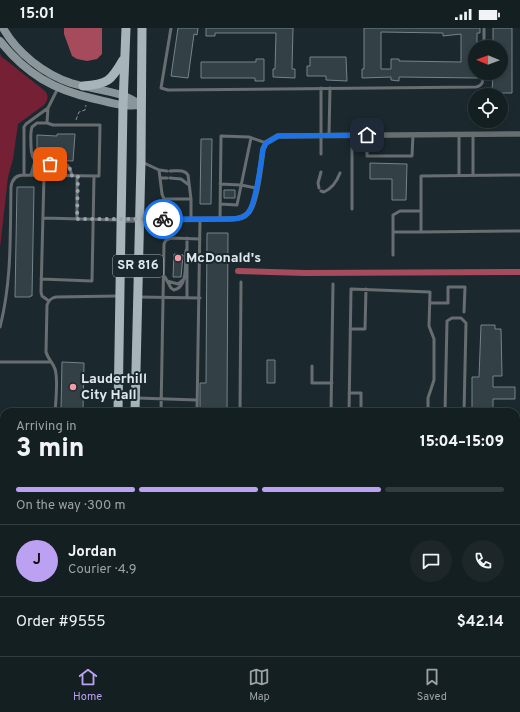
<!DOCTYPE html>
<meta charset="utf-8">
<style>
body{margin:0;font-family:Overpass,sans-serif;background:#1d272a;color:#f1f3f6;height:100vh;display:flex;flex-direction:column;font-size:15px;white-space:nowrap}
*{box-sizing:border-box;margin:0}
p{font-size:13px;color:#9da2a5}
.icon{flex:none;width:22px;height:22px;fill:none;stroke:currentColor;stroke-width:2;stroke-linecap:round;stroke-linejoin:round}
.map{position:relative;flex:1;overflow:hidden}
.details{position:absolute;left:0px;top:380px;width:520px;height:248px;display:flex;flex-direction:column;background:#141f22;border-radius:12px 12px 0 0;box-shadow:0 2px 6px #0003,0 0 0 1px #333d40}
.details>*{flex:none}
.needle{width:26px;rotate:271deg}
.tools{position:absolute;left:468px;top:12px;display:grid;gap:8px}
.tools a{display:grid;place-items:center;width:40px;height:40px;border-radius:50%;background:#141f22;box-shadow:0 2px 6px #0003,0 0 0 1px #333d40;font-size:20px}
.pin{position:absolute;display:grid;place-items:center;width:34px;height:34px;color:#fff;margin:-17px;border-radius:8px;box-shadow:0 2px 6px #0006}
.courier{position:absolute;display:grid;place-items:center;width:40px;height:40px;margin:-20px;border:3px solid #1a73e8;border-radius:50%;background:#fff;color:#222;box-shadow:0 1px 5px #0007}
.summary em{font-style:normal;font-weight:800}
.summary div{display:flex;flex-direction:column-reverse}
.summary{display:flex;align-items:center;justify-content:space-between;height:68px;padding:0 16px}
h1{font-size:26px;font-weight:800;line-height:30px}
.bar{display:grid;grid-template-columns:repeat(4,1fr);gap:6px 4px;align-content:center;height:48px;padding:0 16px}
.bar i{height:5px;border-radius:3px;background:#333d40}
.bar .current{background:#bca0f2}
.bar p{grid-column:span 4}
.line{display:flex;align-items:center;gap:10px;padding:0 16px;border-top:1px solid #333d40}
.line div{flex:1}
.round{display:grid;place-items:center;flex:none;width:42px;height:42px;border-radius:21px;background:#1d272a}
.status{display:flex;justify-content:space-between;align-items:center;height:28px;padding:0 20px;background:#141f22;direction:ltr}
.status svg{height:11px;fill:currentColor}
.menu{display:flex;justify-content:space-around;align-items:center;height:56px;border-top:1px solid #333d40;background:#141f22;font-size:11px;color:#9da2a5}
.menu a{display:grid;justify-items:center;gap:2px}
.menu .current{color:#bca0f2}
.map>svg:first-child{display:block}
</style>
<div class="status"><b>15:01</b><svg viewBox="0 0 49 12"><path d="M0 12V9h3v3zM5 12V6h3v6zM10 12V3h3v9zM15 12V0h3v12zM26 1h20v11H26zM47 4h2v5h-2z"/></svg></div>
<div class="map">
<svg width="520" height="628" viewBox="0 0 520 628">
<rect width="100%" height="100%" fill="#1b292e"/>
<path fill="#762035" d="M0 26 2 29 45 63C49 68 48 72 44 77L18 96 13 131 8 149 0 220Z"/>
<path fill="#a64b5c" d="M64 0H102V26L97 31 87 33 77 31 72 28 64 6Z
M4 556V597L0 601V557Z"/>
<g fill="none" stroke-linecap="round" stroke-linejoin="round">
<path stroke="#a64b5c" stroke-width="6" d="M238 243 305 245 520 244"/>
</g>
<path fill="#334147" stroke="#74848a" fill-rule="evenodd" d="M178 0H198L197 7 194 6 188 50 171 48Z
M206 0H293L292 41H295V50L273 49V41H275L276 5H215V8H206Z
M364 0H480V5H477V19H475V45H478V50L399 49V53L391 52V49L362 50V41H364ZM381 4 443 5V8L461 6V34L399 33V31H391V41H381Z
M493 0H512V65H492L493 45H501V17H493Z
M310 29H346L347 53 326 52V48H307V38H310Z
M256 31H264V53H255V50H201V34H256Z
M57 106H75L73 133 43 132 37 129V107L57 108Z
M201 111H212L211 176H200Z
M370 135 407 136 406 172H392V151H370Z
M17 159H34L32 268H30V269H15Z
M224 162H235V170H224Z
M207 205H228L227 384H200V355H206Z
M174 226 183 227 181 249H173Z
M481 297H495V301H501L502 348H493V359H515V371H493V384H472V349H479Z
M267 332H275V355H267Z
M62 334 84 335 83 383 61 382Z"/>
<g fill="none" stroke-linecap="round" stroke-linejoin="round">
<path stroke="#828e92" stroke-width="1" stroke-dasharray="4 2" stroke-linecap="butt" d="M76 92 79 84 85 82 86 77
M0 401H4"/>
<path stroke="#676d70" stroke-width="3" d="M171 0 161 60 168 62 476 59C484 57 483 52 483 45
M484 19V0
M48 80 47 95 53 97H100L99 148 24 147V99L26 96 48 80 58 60
M47 95H37L32 99C30 105 31 112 31 118 31 144 50 132 67 137L70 141 72 148
M329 107 330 60
M367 107V128H412L413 107
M321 126V60
M142 134 159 142 167 143
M159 142 162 166 164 171H191V191
M170 143C177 143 184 141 188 147L191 171
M31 147 35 133
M459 147V107
M473 147V107
M520 147 421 148V204L520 203
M44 148 41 264 42 268 49 273
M160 150H167
M170 150 181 151 189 157
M220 156 241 157 256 160
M319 160 318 155 321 144
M321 163 324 164C333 160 337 153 340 145
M220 176 237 177 251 110
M352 181V108
M43 190 119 192
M77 191V148
M220 191 221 108 249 109 266 115
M393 204H421
M393 227V187L400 183H421
M165 249 171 260 174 262C188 260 185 234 186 223L187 221
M41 251 92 253 94 148
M167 253 178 256 183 252
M139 269 200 270
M187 270V210
M430 275H448V259H465L464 284
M0 299C12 253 10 206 11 159 12 151 16 147 24 147
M350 301H365L366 261
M0 334H50
M312 338V355H332
M349 365H361V384
M137 370 197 372
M55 384C56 373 58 350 55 341 53 335 48 331 46 324L47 277C49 272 51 270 56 269L118 268
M161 384 164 216 166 212 171 210 200 211
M197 384 200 191
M240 384 241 254
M331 384 333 256
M349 384 351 261 430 264 429 298 434 311V352L428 370V384
M445 384 447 293 452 290H461L466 295 464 384
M4 459V464
M83 624V628
M22 628 26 624
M35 628V624
M51 628V624
M144 628V624
M159 628V624
M307 628V624
M412 628V624
M487 628V624"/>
<path stroke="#676d70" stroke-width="5.5" d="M121 192 230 191C236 191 244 190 248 185 257 176 261 135 263 121L266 115 278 108 520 106
M516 441 520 442
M0 522H4"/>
<path stroke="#676d70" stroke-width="7" d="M516 453H520
M516 462H520
M0 477 4 474"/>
<path stroke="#8b969a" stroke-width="8" d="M3 0C17 25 44 46 71 55 88 60 106 62 122 67 129 69 135 74 141 77
M0 13C26 46 54 62 95 71 104 73 113 76 122 77 128 78 135 77 141 77"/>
<path stroke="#a7b5bb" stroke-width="9" d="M83 58C108 56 111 53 123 32
M118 384 123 77 126 0
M135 384 141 133 142 0
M115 628V624
M131 628V624"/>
</g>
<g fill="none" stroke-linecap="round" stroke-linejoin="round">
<path stroke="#9aa5aa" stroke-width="4" stroke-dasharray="0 7.2" d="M50 136 67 137 70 141 72 148H78L77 191H163"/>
<path stroke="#1a73e8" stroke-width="5" d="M163 191H230C236 191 244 190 248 185 256 176 261 135 263 121L266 115 278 108 367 107"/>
</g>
<g fill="#f39aa7" stroke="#1b292e" stroke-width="1.5">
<circle cx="178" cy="230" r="4"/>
<circle cx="73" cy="359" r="4"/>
</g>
<g text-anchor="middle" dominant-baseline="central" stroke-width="4" stroke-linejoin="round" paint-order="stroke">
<rect fill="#1b292e" stroke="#a4afb3" stroke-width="1" x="113" y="227" width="50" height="22" rx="3"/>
<g font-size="13" font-weight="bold" fill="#dfe8ec">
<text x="138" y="238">SR 816</text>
</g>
<g font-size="14" font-weight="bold" fill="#dfe8ec" stroke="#1b292e" text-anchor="start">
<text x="186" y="230">McDonald's</text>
<text x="81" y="351">Lauderhill<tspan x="81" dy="16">City Hall</tspan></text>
</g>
</g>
</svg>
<div class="tools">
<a><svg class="needle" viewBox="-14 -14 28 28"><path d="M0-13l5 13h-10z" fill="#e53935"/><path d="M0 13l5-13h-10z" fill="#9da2a5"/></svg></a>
<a><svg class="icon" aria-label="locate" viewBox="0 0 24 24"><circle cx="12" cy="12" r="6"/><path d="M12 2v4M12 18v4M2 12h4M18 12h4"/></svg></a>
</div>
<div class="pin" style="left:50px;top:136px;background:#ea580c"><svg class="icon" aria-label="bag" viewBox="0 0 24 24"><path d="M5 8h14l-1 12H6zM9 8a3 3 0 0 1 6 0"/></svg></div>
<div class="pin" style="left:367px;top:107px;background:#1f2937"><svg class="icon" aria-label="home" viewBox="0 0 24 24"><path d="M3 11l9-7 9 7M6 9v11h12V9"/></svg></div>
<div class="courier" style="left:163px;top:191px"><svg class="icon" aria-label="bike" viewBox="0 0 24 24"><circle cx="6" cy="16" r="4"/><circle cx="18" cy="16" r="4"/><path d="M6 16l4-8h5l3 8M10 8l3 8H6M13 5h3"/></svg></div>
<section class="details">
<div class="summary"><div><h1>3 min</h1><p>Arriving in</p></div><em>15:04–15:09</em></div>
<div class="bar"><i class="current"></i><i class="current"></i><i class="current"></i><i></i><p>On the way · 300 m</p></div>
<div class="line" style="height:72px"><b class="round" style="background:#bca0f2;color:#111">J</b><div><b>Jordan</b><p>Courier · 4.9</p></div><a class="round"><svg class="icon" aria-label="chat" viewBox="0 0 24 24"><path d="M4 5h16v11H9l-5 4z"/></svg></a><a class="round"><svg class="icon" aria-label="phone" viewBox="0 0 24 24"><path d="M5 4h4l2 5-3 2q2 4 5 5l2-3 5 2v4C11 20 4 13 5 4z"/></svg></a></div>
<div class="line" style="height:52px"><div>Order #9555</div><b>$42.14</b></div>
</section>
</div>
<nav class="menu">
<a class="current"><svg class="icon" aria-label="home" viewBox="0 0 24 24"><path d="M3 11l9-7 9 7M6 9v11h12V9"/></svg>Home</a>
<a><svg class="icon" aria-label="map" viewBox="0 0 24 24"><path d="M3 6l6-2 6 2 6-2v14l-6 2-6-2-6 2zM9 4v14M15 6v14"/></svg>Map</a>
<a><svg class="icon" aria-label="saved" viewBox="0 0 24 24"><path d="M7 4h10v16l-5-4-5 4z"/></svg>Saved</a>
</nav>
